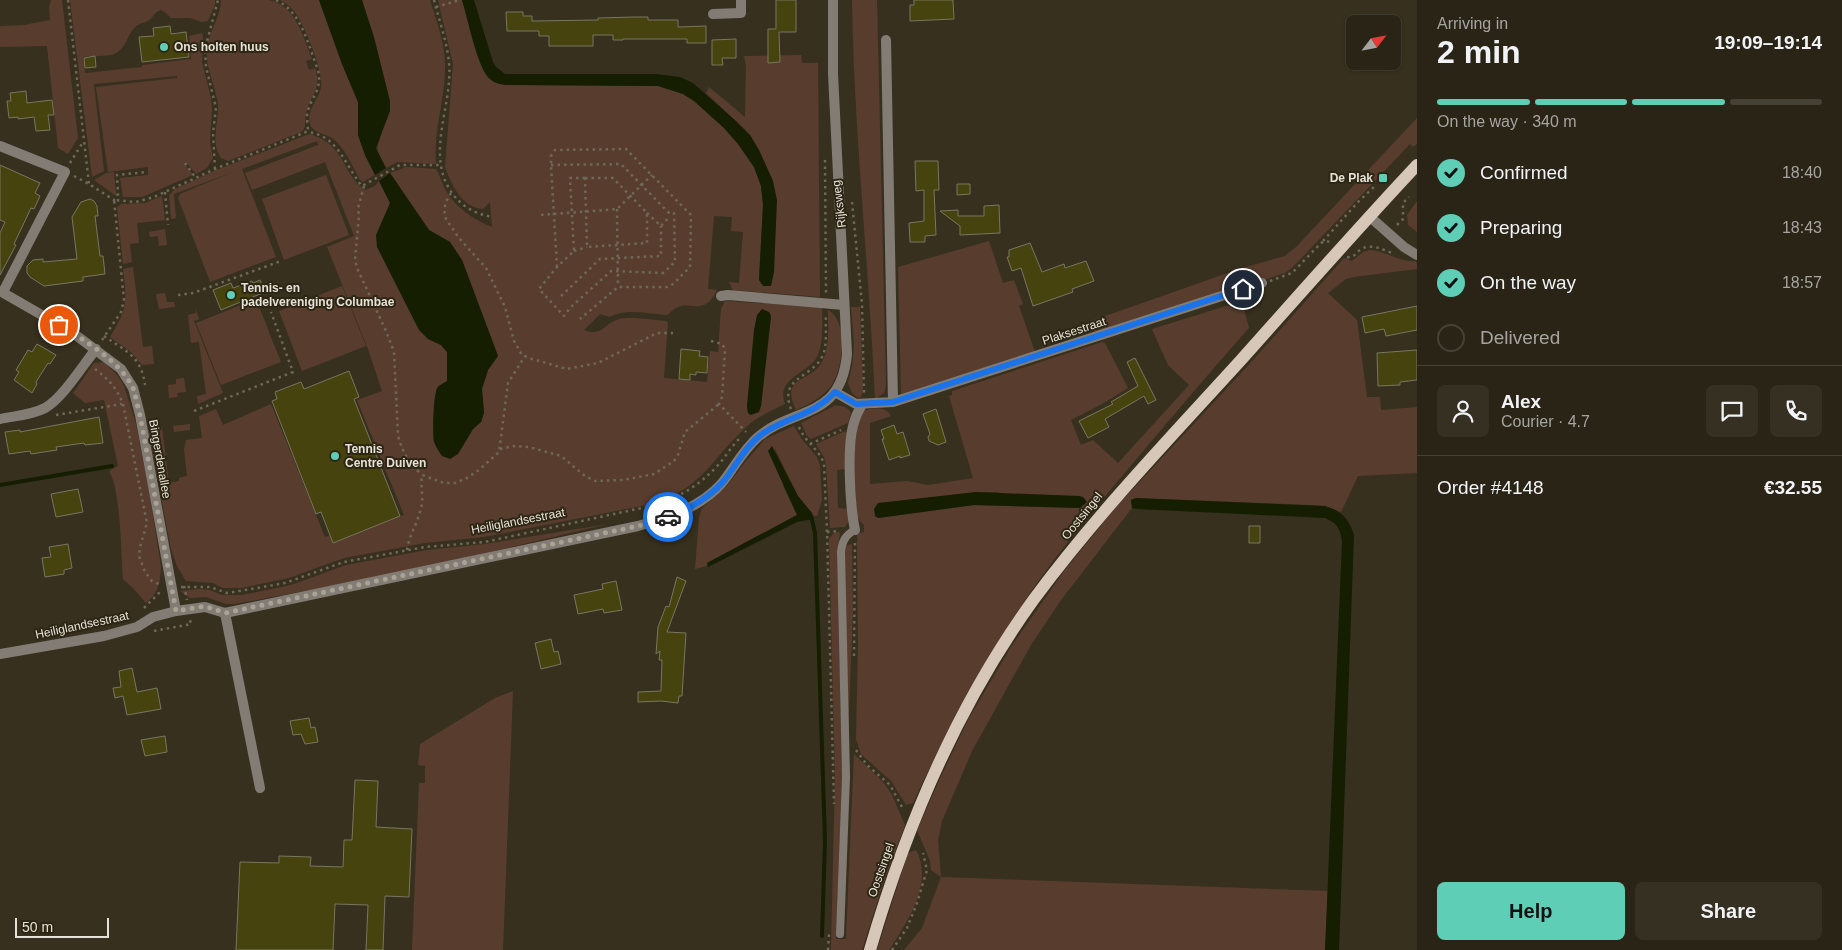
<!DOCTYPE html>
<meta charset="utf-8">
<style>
body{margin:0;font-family:Helvetica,sans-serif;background:#363023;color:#f1f3f6;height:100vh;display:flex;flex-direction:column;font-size:19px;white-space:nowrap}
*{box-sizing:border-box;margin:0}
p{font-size:16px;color:#a5a4a1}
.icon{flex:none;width:28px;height:28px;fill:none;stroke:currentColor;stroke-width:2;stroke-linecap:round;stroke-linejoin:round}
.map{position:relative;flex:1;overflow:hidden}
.drawer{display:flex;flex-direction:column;background:#2a2416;width:425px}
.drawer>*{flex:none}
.needle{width:32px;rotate:58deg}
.buttons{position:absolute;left:1346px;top:15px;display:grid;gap:10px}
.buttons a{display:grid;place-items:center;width:55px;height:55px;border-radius:8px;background:#2a2416;box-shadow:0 1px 4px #0004,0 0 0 1px #464135;font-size:25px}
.scale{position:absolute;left:15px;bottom:12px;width:94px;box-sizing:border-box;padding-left:5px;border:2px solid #e6e1d6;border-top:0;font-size:14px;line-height:18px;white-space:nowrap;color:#e6e1d6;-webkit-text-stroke:4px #2e2614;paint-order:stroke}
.pin{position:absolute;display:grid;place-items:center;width:42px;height:42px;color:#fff;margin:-21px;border:2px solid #fff;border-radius:50%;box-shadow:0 1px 5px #0007}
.courier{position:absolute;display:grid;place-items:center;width:50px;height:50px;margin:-25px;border:4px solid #1a73e8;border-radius:50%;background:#fff;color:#222;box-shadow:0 1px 6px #0007}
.overview em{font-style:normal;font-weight:700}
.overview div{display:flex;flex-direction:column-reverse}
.overview{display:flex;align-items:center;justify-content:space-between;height:85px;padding:0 20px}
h1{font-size:32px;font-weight:700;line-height:38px}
.bar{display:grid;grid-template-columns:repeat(4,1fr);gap:8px 5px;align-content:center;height:60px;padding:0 20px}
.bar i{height:6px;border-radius:4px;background:#464135}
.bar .selected{background:#5eceb7}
.bar p{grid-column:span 4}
.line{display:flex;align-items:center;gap:12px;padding:0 20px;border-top:1px solid #464135}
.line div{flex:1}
.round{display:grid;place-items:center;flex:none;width:52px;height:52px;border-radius:8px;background:#363023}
ol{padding:0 20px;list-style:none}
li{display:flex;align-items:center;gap:15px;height:55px}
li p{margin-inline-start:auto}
li .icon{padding:5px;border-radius:50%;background:#5eceb7;color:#111;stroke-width:4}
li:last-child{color:#a5a4a1}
li i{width:28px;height:28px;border:2px solid #464135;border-radius:50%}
.primary-button{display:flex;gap:10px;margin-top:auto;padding:10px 20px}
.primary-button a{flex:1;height:58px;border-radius:8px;background:#5eceb7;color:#111;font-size:20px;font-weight:700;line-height:58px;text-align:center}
.primary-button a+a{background:#363023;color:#f1f3f6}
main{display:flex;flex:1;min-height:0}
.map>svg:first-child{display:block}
</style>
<main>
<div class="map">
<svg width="1417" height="950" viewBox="0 0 1417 950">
<rect width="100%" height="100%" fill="#38301e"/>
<path fill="#583d2e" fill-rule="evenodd" d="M51 0H62L78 138 68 154 58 148 47 46 0 47V26L24 25 50 20 49 7Z
M70 0H215V5L208 21 202 22 190 18H171L166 13 161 10C154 12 154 17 149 20 145 23 139 23 135 27 127 35 126 49 114 54 105 57 93 55 83 57L85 73 142 67V65L191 59 189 36 202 33 203 36 202 62 211 98 212 110 210 143 213 158 207 168 196 174 186 162 184 163 193 175 142 197H123L120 178 148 175V167L108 172 96 87 177 78V76L94 84 104 171 92 177Z
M221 0C237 0 253 0 268 0 296 4 303 38 312 59L306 61 309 70 315 68C322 89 311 94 306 113 305 118 306 124 304 129L301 132 228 161 221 158C210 142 219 123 218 105 216 86 205 68 207 48 209 31 221 17 221 0Z
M280 0H319L342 64 358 102V135L365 155 375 175 363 182 360 180C352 166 345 147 332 138 325 134 312 132 310 124 306 111 318 100 321 88 324 73 307 32 299 19 295 11 288 4 280 0Z
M362 0H430C436 20 445 43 445 64 446 97 433 130 436 164L397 162 386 168C379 156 374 153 380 139Z
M438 0H462C467 18 478 68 490 79 494 83 500 84 505 85L658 86 683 94 694 101 724 128 738 144 754 167 761 186 763 205 759 280 773 181 759 150 750 135 706 93 709 87 745 117 746 66 744 56 801 55 802 63H818L820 297 733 290 729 282 739 283 743 232 731 231 732 217 714 216 708 289 717 290C704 317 691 300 676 308 673 309 670 313 667 315 649 314 626 308 610 317L600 314 584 330C602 338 604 323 619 319 629 316 655 320 666 321L668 323 664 378 707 382 710 351 718 352 721 309 725 301 822 307C822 322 824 343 817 357 809 373 775 378 785 404 768 412 753 419 740 433 721 451 708 473 686 488 674 496 660 500 647 505L484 537 425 543 344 558 289 578 241 588H223L213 583 186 581 177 566 171 549 148 430 162 427 169 483 179 481V478L187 476 184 449 186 440 202 438 199 416 216 409 223 425 271 404 325 537 331 535 336 542 404 515 357 400 382 391 368 349 327 247 354 236 325 162 252 190 245 173 318 145 319 147 317 141 242 169 276 257 210 282 178 198 180 194 233 172 174 194 176 218 171 219 169 195 175 189 214 171 304 136 310 134C347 146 340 172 365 190L375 186 379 181 390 203 389 205 428 339 441 345 447 352V381C430 392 435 406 433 424L458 454 473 429 481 422 484 413 482 389 488 370 498 356 462 260 450 242 429 230 390 173 406 167 436 169C440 175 442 184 446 191 456 208 474 220 492 227L490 202 483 209C461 207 452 185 445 167L453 64ZM769 312 771 317 761 406 748 413 747 406 757 315Z
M852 0H877L886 386 884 393 875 399C869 266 854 133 852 0Z
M1417 118V144L1413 147 1410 144 1292 268 1285 273 1095 334 1091 321 1242 268 1285 256 1296 247Z
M114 172 116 196 94 180 106 173Z
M326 175 349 235 284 260 262 199Z
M162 196 165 220 137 223 139 243 130 244 132 262 123 264 117 207 121 204 145 203Z
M1417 201V232L1408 225 1407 215Z
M165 229 167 245 159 246 158 236 150 237 149 232Z
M989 241 1003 283 1014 280 1023 304 1019 306 1035 352 901 394 898 267Z
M1370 250C1386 251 1399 262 1415 261L1417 263V269L1354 277 1346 279 1328 293 1357 320 1367 397H1380L1381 410 1417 407V473L1358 476 1341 512 1325 506 1311 505 1136 498 1131 500 1132 508 1061 600 1031 645 972 751 942 821 938 840 941 877 1328 891 1325 950H904L922 928 941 877 931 870 930 861 917 830 943 772 969 718 1011 647 1064 571 1117 506 1244 370 1344 258 1352 261 1363 252Z
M133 267 143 347 152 346 154 364 142 365 131 352 110 337C128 308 127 301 123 269Z
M342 286 366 346 302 371 279 311Z
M165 293 167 302H174L175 307 159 309 156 294Z
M256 299 281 362 221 385 196 323Z
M1242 301 1249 328C1209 373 1171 418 1133 463 1102 500 1070 537 1042 576 991 647 950 723 913 803L906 805 892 782 861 754 856 739 858 647 857 533 864 532V525L860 521 856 514C856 480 851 444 861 412 871 408 885 405 891 416L870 423V484L907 481 928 485 973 478 949 396 952 395V391L1102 342 1105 343 1128 388 1102 404 1071 420 1081 445 1093 440 1118 463 1189 385 1168 365 1152 329ZM976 492H996L1080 508 974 505 878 518 911 500Z
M195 307 199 319 194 321 223 393 198 404 197 396 206 394 199 342 191 343 188 315 196 313Z
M851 307H860L863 390 861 397 858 398 852 393 848 383 852 367 854 344Z
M828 310C849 321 843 369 831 386 822 398 809 404 796 410 779 374 812 384 823 360 830 346 828 325 828 310Z
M104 362 118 376 124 386 136 424 149 490 161 567C160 584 159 592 146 603L133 588 123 579C121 553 121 491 109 471L118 466 104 400 85 403 73 393 94 363Z
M184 378 186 392 177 393 178 397 169 398 168 385 176 384V379Z
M834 406C841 405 847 406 851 413L848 423 811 439 807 436 801 423Z
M190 424V430L174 432 173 426Z
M794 426 801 438 817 457 820 466 822 500 817 516H814L798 496 774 447 784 488 797 515 707 563V566L695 569 699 518 702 508 726 487 746 461 765 439Z
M845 431 847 434V469L837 470 838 508 848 509V522L845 527 830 528 826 465 824 457 816 444Z
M608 524 410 571 235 604H226L206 597 190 598 180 591 199 589 210 590 222 595H242L291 585 346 565 427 550 485 544Z
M837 532 840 533 837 552 842 777 836 939H846L854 754 884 783 892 795 905 825 882 887 862 950H831L835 776 829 539 833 534Z
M852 544 853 610 848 735 844 553 845 546Z
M513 691 503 950H412L419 783H425V766L418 765 420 744 495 698Z
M916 850C934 882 907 923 889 950H877L908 853Z"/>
<path fill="#151e00" d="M319 0H362L374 37 390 101V111L376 148 386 168 375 175 365 155 358 135V102L342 64Z
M462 0H474L493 62 496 67 505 74H656L680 77 693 83 736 121 750 135 759 150 773 181 777 200 774 272 771 286H763L759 280 763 205 761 186 754 167 738 144 724 128 694 101 683 94 658 86 505 85C500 84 494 83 490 79 477 68 468 18 462 0Z
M390 173 429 230 450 242 462 260 498 356 488 370 482 389 484 413 481 422 473 429 458 454 450 459 442 456C439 452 436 447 434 442 432 435 434 394 437 388 439 385 444 383 447 381V352L441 345 428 339 419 330 377 247 376 235 390 203 379 181Z
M762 309 769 312 771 316 761 406 759 412 751 415 748 413 747 406 754 330 757 315Z
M772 446 798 496 812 513 814 519 797 522 708 567 707 563 797 515 768 451Z
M976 492 1079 496 1083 497 1087 502 1080 508 974 505 878 518 875 516 874 509 878 503Z
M1136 498 1325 506C1342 511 1349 519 1354 535L1339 950H1325L1342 541C1340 528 1337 523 1325 518L1137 509 1132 508 1131 500Z"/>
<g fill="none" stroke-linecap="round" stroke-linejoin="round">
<path stroke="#151e00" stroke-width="4" d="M0 485 112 466
M812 520 815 533 825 841 822 936"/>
</g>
<path fill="#47430e" stroke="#777661" d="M776 0H796V32H779L780 62 768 63V29H776Z
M914 0H953L954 19 910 21V5H914Z
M506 12H523V16H532V21L598 20V18L634 17H648V20H678V27L706 26V43H687V39H623V40H613V35H593V46H549V36H539V31H507Z
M170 26 171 34 186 32 189 57 142 62 139 37 154 36 153 28Z
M736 39V58H722L723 65H712V40Z
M95 56 96 67 85 68 84 58Z
M26 91 27 103 52 100 54 115H48L50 130 36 131 34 117 18 119V117L9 118 7 101H11L10 93Z
M915 161H938L939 190H934L936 235 925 236V242H910L909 223 924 221V190L916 191Z
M0 165 40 183 35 193 40 196 34 209 31 208 14 244 16 245 0 275V233L5 222 0 220Z
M957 184H970V194L957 195Z
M90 199 94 201 97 206 98 216H95L100 256H103L105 274 83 277V281L44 286 30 277 27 273V266L33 260 43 259V262L77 259 72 217 81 202Z
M999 205 1000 233 960 235V226L940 211 958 210V216H984V206Z
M1030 243 1042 272 1064 264 1065 268 1086 261 1094 281 1072 289 1073 292 1033 306 1021 268 1012 271 1007 257H1009V250Z
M260 280 265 292 221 310 213 290 231 283 233 288 252 281 253 283Z
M1417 306V330L1386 336 1384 329 1365 333 1362 317Z
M37 344 56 355 50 364 48 363 36 382 37 384 32 393 14 380 19 372 16 370 28 350 32 352Z
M681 349 700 351 699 356 708 357 707 373 696 372V375L690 374V380L679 379Z
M1417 350V380L1400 382V385L1378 386 1377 353Z
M1135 358 1156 400 1148 404 1144 396 1105 419 1109 427 1088 438 1079 421 1113 404 1111 402 1138 386 1127 362Z
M349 371 359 397 354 399 400 516 333 543 321 512 316 514 272 401 277 399 275 392 301 382 304 389Z
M936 409 946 442 938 445 929 441 928 437 930 434 923 414Z
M99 417 103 443 85 445 84 443 56 447 57 450 31 454 30 451 9 454 5 432 20 430V432Z
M894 425 897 434 903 432 910 455 900 458V456L889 460 882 439H884L881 430Z
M78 489 83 512 56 517 51 494Z
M1249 526H1260V543H1249Z
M68 544 72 568 64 570V574L45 577 42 558 51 557 49 547Z
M677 577 686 581 667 632 686 633 682 696H679L678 703 661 701 638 702V692L661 691 662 660H659L660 651 656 654 658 627 666 606 669 607Z
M616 581 622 610 604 613 603 609 578 614 574 595 603 589 602 584Z
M551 639 554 652 558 651 561 664 541 669 535 643Z
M132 668 137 692 157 688 161 709 127 715 123 696 115 698 113 688 121 687 119 671Z
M309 718 311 728 315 727 318 742 305 744 301 734 293 735 290 721Z
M165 736 167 752 145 756 141 740Z
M355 780 378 781 376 827 412 829 409 897 385 896 383 950H366L368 905 335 904 333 950H236L240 862 279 863V856L311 857 310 866 343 867 344 840H352Z"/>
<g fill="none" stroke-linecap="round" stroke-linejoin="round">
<path stroke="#6f6858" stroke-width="2.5" stroke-dasharray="2.5 4" stroke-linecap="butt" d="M68 0 89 184
M276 0C302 12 308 45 318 70 323 93 309 97 307 116 307 121 308 127 308 132
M434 0C439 20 447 42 449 63 453 104 426 152 450 190 460 206 475 214 493 217
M436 7 460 0
M825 160 826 294
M70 163 83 142
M185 163 195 177
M551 165 621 164 671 215
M215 169 213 133 216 108 206 67 205 49 218 0
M74 176 89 184 114 200 118 194 117 175 147 172
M585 178H570L574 251 557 267 539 289 564 316 571 307 611 271 663 273 675 262 674 212
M585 178H613L647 213V243L587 247Z
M364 186 358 208 359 216 355 260 357 268 386 331 394 352 398 435C402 452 409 463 422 475
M165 192 168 225
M451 193 447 200 444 209 446 219 459 238 486 268 505 307 514 341 522 355 532 359 567 369 598 363 657 333H673
M852 202 862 304 864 393
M617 209 618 287
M647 213 661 226 670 216
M541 215 617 209 652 175
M1397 225 1403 219V203L1409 197
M1323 241 1358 202 1375 186
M574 251 587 247
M1347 257C1354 258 1356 253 1361 249 1372 243 1384 250 1394 254
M557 267 551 165V156L555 150 626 149 691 215 690 267 673 284 667 287H618L580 319
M1270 281 1292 273 1321 243 1326 241 1330 242
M178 295 193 293 281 261
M561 296 600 259 661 256V226
M104 336C127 352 141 356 145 385
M102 340 121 312 124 300 114 200 136 202 154 197 215 169 306 132C338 134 345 166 362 186L400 165H441
M711 341 722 344 725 349 722 397 719 404 746 432
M95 369C108 379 117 388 123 404L147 523 140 547 139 556 145 572 152 581 161 585
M791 409C779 377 810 379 822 357 828 345 825 328 826 315
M194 411 293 372 271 312
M56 415 122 404
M799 427C805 442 819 449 824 464L827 532 834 804
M810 444 841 430
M500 449 513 446 529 447 561 456 585 476 595 481 623 480 654 474 674 461 678 455 685 432 719 404
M827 532 838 531
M407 550C409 535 418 523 421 508 424 497 420 486 422 475L444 483H455L467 478 479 470 499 452 508 383 525 356
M184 586 187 600
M181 587H210L227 593 257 588 285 583 344 562 425 547 485 542 660 504C683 495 702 483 719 464 726 456 731 447 739 439
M144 608 161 591
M154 631 191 624 190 620
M854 656 855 541
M856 750 867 765 890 785 902 807
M828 950 829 934
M892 950 907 928 917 903 927 870 923 853"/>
<path stroke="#837c75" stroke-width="8" d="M840 934 846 777 841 552C842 542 845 535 855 530"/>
<path stroke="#837c75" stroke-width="10" d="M713 14 741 13V0
M886 40 893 402
M0 146 65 172 3 292
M1369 216 1404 247 1417 255
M0 291 73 333 121 369 133 388 140 415 176 611
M721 296 728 295 844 305
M835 392 856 404 893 402 1262 283
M0 419C15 416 32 415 45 408 62 399 83 365 96 349
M855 530C850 507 847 448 853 426 855 418 858 411 862 405
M225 613 260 788"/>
<path stroke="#837c75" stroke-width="10" d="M0 654 104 636 137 627 153 617 176 611 205 607 225 613 638 526C669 517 700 508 722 483 734 468 743 450 758 437 795 406 841 420 847 354L833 74V0"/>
<path stroke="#d6c7b8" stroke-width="12" d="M870 950C906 826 958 704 1034 599 1097 514 1170 438 1241 360 1299 295 1357 229 1417 165"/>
</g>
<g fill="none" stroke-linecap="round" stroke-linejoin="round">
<path stroke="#a9a396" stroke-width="5" stroke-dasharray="0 9" d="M59 325C83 339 121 362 133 388 136 396 137 406 140 415L176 611 205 606 225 613 600 534 638 526 668 517"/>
<path stroke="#1a73e8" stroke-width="6" d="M668 517C689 509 708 499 723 482 737 465 746 444 765 432 789 417 815 414 835 392L856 404 893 402 1243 289"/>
</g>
<g fill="#5eceb7" stroke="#2e2614" stroke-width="2">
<circle cx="164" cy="47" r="5"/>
<rect x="1378" y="173" width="10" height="10" rx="2.5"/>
<circle cx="231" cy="295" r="5"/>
<circle cx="335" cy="456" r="5"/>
</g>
<g text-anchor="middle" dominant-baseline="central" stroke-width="4" stroke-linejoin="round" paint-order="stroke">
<g font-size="12" font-weight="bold" fill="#e6e1d6" stroke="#2e2614" text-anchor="start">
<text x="174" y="47">Ons holten huus</text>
<text x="1373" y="178" text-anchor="end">De Plak</text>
<text x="241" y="288">Tennis- en<tspan x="241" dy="14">padelvereniging Columbae</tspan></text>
<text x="345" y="449">Tennis<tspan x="345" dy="14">Centre Duiven</tspan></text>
</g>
<g font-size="12" fill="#e6e1d6" stroke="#2e2614">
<text transform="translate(839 204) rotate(-97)">Rijksweg</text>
<text transform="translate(1074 331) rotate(-18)">Plaksestraat</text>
<text transform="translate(160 459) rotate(80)">Bingerdenallee</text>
<text transform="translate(1082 516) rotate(-51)">Oostsingel</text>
<text transform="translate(518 521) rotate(-11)">Heiliglandsestraat</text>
<text transform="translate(82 625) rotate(-12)">Heiliglandsestraat</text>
<text transform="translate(881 870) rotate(-71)">Oostsingel</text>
</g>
</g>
</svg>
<div class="buttons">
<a><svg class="needle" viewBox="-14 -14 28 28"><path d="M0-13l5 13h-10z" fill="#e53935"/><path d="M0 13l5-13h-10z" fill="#a5a4a1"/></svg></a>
</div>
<div class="scale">50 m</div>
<div class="pin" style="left:59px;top:325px;background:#ea580c"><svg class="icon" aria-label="bag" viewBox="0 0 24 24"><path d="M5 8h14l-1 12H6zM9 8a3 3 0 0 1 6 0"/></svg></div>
<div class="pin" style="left:1243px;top:289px;background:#1f2937"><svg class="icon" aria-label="home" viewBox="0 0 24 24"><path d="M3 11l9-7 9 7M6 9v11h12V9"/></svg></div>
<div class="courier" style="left:668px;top:517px"><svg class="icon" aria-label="car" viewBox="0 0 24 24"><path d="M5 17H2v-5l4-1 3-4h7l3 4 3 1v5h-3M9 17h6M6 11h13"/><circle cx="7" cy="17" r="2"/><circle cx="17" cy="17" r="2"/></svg></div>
</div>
<section class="drawer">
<div class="overview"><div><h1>2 min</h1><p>Arriving in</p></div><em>19:09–19:14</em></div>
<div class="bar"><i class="selected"></i><i class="selected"></i><i class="selected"></i><i></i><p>On the way · 340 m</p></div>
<ol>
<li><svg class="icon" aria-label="check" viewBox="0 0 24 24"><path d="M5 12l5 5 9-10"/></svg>Confirmed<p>18:40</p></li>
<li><svg class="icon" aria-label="check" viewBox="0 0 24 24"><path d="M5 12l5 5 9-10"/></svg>Preparing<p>18:43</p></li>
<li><svg class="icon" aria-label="check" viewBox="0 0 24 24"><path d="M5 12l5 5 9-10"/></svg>On the way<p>18:57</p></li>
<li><i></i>Delivered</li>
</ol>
<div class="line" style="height:90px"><a class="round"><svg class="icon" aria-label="person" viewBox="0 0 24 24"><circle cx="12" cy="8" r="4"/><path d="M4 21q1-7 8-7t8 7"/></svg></a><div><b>Alex</b><p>Courier · 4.7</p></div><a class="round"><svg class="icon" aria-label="chat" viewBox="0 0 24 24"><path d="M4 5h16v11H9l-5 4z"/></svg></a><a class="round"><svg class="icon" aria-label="phone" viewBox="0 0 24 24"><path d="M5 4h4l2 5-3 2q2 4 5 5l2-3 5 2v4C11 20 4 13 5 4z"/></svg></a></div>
<div class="line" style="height:65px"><div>Order #4148</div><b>€32.55</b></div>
<div class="primary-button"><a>Help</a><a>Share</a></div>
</section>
</main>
